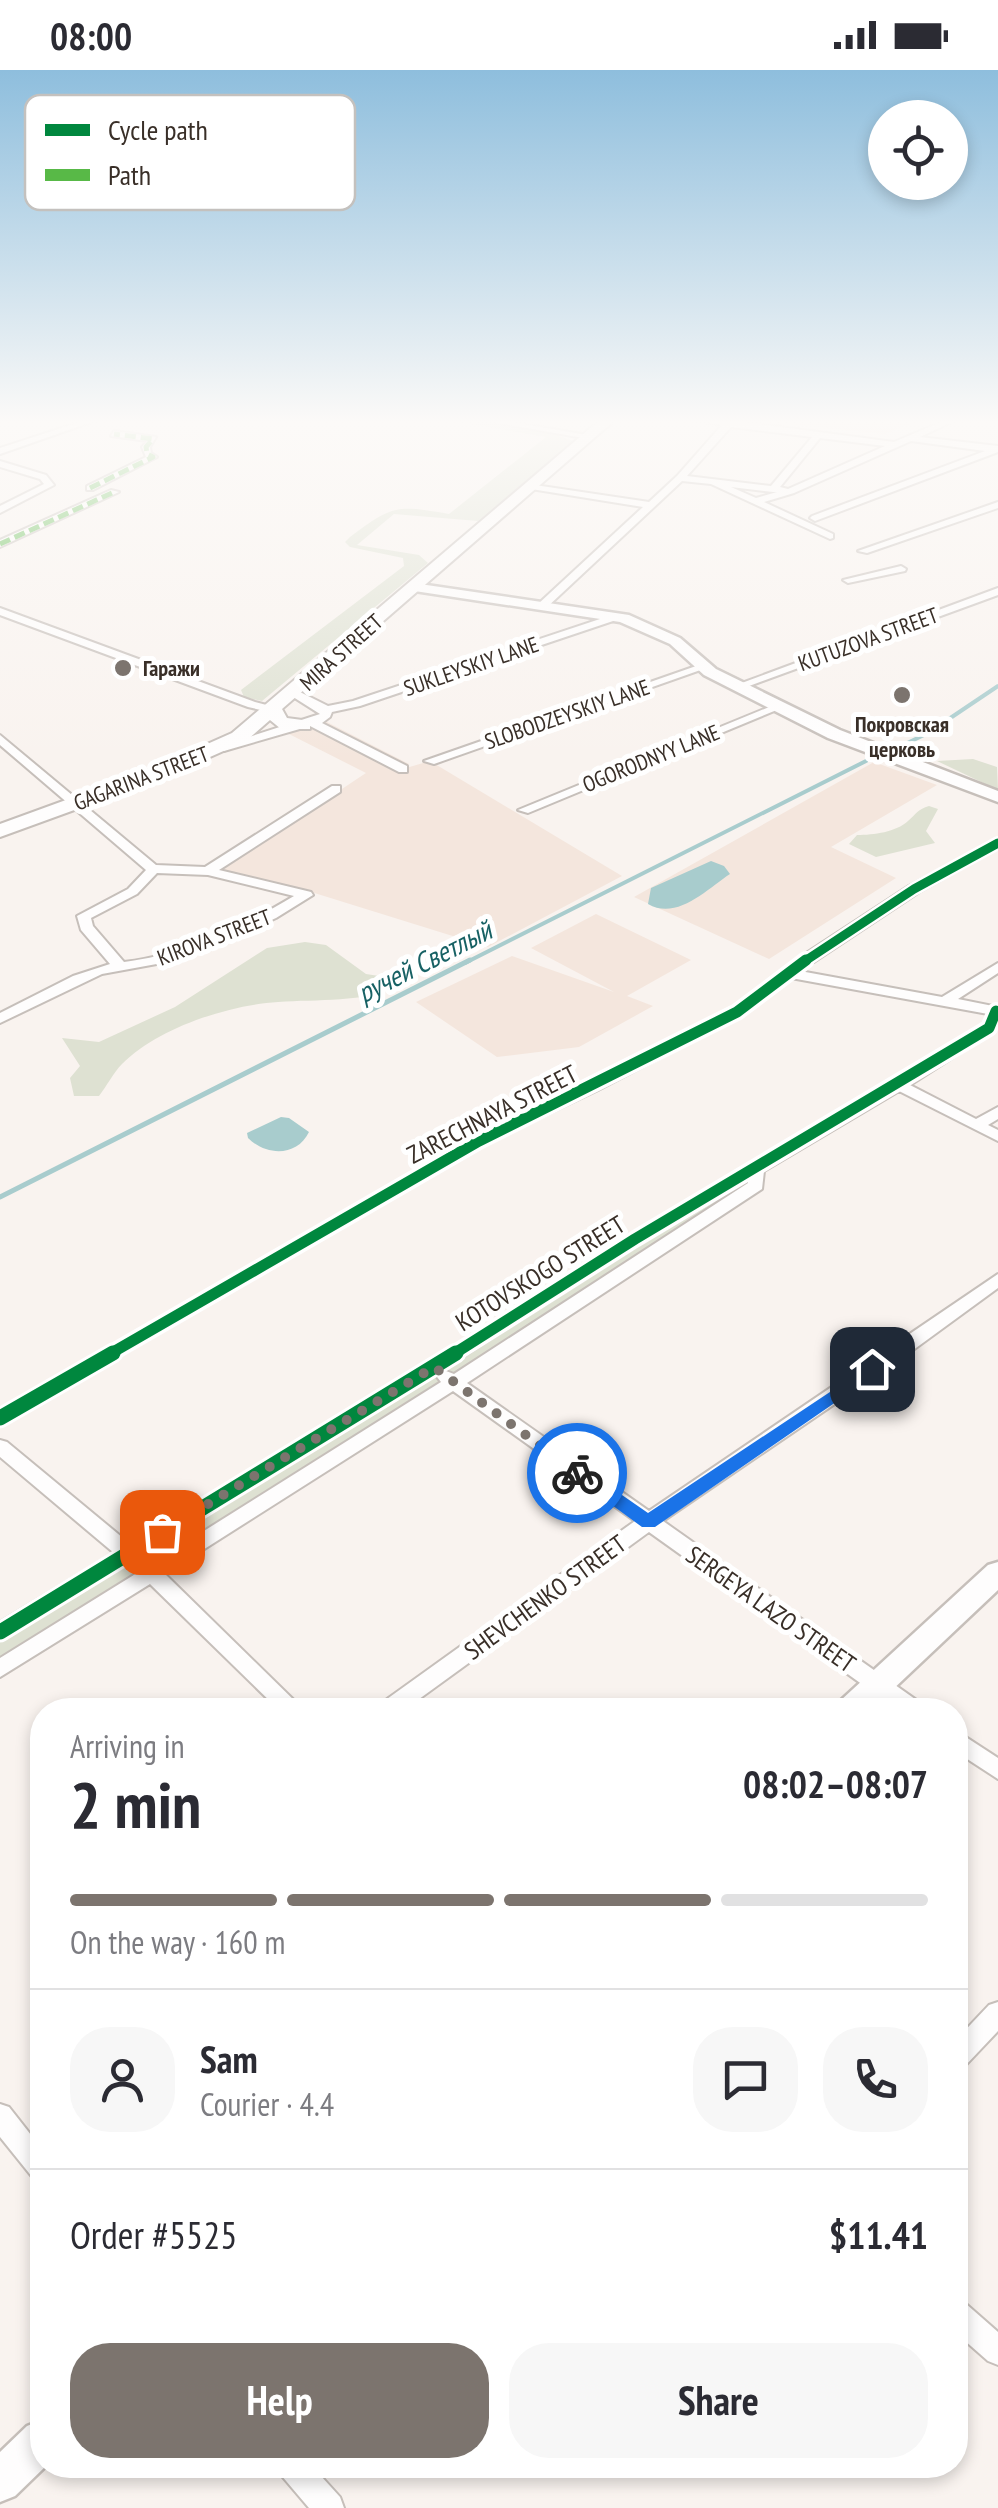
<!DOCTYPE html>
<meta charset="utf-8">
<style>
body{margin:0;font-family:"PT Sans Narrow",sans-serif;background:#f7f7f7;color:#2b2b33;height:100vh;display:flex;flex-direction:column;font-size:38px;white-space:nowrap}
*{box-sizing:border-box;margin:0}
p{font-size:32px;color:#7c7c81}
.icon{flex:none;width:55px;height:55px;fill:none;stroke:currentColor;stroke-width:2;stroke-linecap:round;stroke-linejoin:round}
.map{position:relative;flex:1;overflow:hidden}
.panel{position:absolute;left:30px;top:1628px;width:938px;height:780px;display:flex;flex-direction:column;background:#fff;border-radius:40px;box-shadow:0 5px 15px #0003}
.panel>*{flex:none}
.fabs{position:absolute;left:868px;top:30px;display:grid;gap:20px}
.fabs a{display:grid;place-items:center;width:100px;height:100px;border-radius:50%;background:#fff;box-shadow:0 5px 15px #0003;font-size:50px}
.pin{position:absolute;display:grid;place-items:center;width:85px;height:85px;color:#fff;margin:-42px;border-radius:20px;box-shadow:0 5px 15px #0006}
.courier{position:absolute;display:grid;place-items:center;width:100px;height:100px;margin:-50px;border:8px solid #1a73e8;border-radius:50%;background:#fff;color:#222;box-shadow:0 2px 12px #0007}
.summary em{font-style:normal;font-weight:600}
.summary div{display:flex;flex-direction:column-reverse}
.summary{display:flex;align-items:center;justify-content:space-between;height:170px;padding:0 40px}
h1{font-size:65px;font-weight:600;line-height:75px}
.bar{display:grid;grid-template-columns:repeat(4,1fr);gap:15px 10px;align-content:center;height:120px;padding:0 40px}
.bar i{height:12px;border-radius:8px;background:#e1e1e2}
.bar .selected{background:#7c746e}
.bar p{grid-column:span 4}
.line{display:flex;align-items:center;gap:25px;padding:0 40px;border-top:2px solid #e1e1e2}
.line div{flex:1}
.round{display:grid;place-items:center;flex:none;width:105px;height:105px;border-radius:40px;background:#f7f7f7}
.action{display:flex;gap:20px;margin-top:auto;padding:20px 40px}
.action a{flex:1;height:115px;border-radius:40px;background:#7c746e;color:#fff;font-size:40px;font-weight:600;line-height:115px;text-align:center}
.action a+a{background:#f7f7f7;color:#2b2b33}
.status{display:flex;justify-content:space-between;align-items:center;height:70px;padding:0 50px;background:#fff;direction:ltr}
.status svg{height:28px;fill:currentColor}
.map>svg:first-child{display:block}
</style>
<div class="status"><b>08:00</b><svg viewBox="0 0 49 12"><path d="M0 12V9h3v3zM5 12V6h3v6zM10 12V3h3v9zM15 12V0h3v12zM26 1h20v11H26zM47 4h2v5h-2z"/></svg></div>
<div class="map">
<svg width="998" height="2438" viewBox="0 0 998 2438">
<rect width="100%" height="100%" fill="#f9f3ef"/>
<path fill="#f4e6dd" d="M741 349H921L885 364Z
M325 651 409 694 406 698 430 691 622 806 488 877 308 821 220 800 366 703 287 663Z
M874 692 937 715 831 777 896 808 769 889 634 827Z
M596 844 691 890 627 926 653 936 579 977 497 987 416 932 512 886 614 922 531 878Z"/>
<path fill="#dee1d2" d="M442 349C486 349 532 355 573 371L478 451 394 444 357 475 419 485 428 493 262 631 244 627 241 620 404 496 403 488 350 477 345 472 350 467C393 435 396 435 449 444L546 367Z
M973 689 997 697 998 720 937 691Z
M929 736 938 739 926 761 935 773 876 787 849 774 857 765C874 765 896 762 908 751 916 744 918 739 929 736Z
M305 872 326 875 366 904 399 909 400 916C363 933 318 929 278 932 228 935 158 958 122 994 113 1003 107 1016 99 1026H74L70 1008 80 996 62 968 99 972 175 937 267 878Z
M756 1101V1115L0 1599V1562Z"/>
<path fill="#a8cccd" d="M711 791 724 796 730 804C707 819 677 851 648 834L651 818Z
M281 1047 289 1048 309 1062C297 1087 266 1086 248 1068L247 1063Z"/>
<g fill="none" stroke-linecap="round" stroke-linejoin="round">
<path stroke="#a8cccd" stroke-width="4" d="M895 679 928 663 998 616
M465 893 866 691"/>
<path stroke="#a8cccd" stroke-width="5" d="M0 1127 470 890"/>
<defs>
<path id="street" d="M89 349H100L0 384V378Z
M476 349H494L593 366 589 369Z
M688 349 729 350 894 372 948 349H958L920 367 998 376V382L815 451 810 448 812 446 985 381 911 371 794 423 764 432 833 464V468L830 469 711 414 682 411 545 539H537V535L643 437 531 419 526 416 528 414 649 432 677 406 722 355ZM731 357 812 367 771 416 687 406ZM820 368 885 376 788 419 780 417ZM731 417 773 422H777L756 428Z
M114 361 156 367 150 377 151 383 157 387 93 420H87V416L146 387 142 377 147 371 111 366Z
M0 391 46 405 54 415 0 443V436L44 414 40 409 0 397Z
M111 420 119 422 0 477V470Z
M998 432V438L867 483 858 481Z
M901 496 906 499 905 501 848 513 843 510Z
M998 518V525L741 619 731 617Z
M0 538 255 632 278 638 280 640 274 643 248 637 0 545Z
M615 544 619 545V549L360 636 332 642 330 647 322 653 407 696V702H399L310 656 224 681 218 677 320 644 290 625V621H298L328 636 353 631Z
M699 595 709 597 434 694 424 691Z
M774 635 784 637 528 743 518 740Z
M0 665 156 795 205 797 332 716H340V722L219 800 311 822 313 825 276 848 214 876 173 891 102 904 0 953V943L73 906 110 894 81 860 77 846 128 819 146 800 0 675ZM157 803 208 805 294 826C242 857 184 885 124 892L93 856 91 848 137 824Z
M998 769V778L919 822 800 901 942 927 998 893V903L958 929 998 937V954L994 961 910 1015 976 1049 998 1037V1049L988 1055 998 1060V1071L899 1021 764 1101 762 1119 467 1313 649 1441 998 1204V1218L905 1286 663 1451 922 1634 925 1640H898L649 1462 404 1640H377L380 1634 635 1451 453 1321 165 1504 304 1640H279L150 1514 0 1607V1588L137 1503 127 1494 0 1570V1552L114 1483 0 1387V1370L7 1372 129 1473 428 1293 629 1165 894 1012 983 956 988 944 791 908 742 945 598 1020 485 1074 0 1355V1340L473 1068 588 1014 732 939 805 884 909 816ZM748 1110V1113L454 1304 446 1301 439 1303 437 1307 441 1312 153 1493 143 1485 440 1301 641 1173Z
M955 1660 998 1688V1709L955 1681Z
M998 1932V1961L964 1997 955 2001V1971L989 1935Z
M0 2034 9 2037 42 2079V2112L33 2108 0 2067Z
M955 2229 965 2233 998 2262V2295L988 2291 955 2262Z
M276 2395H311L340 2427 344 2438H309L281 2405Z"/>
<path id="secondary" d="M413 513 629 545 680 568 716 599 840 660 998 721V732L828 668 704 605 670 574 620 552 408 520 406 517Z
M998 1492V1520L871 1640H835L840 1631 988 1495Z
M42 2350V2395H47L15 2426 0 2432V2382L27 2356Z"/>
<path id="primary" d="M601 349H616L282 639 287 648 310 651V659H281L270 650 246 671 165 707 0 767V754L151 699 232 663Z"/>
</defs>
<use href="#street" stroke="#c6bfba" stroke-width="4"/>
<use href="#secondary" stroke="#c6bfba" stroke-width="5"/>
<use href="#primary" stroke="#c6bfba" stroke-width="4"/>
<use href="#street" fill="#fefdfd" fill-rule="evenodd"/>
<use href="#secondary" fill="#fefdfd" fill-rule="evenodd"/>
<use href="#primary" fill="#fefdfd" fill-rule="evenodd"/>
<path stroke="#58b947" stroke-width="5" stroke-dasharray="11 5" stroke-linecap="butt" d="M90 418 153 387 147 384 146 377 153 369 114 364
M0 474 114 422"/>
<defs>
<path id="cycleway-far2" d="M802 893 914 819 998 773"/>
<path id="cycleway-far1" d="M108 1285 479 1071 737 942 806 890
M452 1285 635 1169 989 958 996 941"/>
<path id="cycleway" d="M0 1348 113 1283
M0 1562 456 1283"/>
</defs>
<use href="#cycleway-far2" stroke="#fff" stroke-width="14"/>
<use href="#cycleway-far1" stroke="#fff" stroke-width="18"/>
<use href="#cycleway" stroke="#fff" stroke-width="21"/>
<use href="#cycleway-far2" stroke="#00873e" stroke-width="9"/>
<use href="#cycleway-far1" stroke="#00873e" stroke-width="11"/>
<use href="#cycleway" stroke="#00873e" stroke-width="15"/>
</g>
<linearGradient id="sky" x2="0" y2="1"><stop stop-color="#8ebedd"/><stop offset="0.51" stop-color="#fcfaf8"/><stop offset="1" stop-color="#fcfaf8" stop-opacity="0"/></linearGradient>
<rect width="998" height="690" fill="url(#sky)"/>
<path fill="#1a73e8" d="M872 1294 881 1299 878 1303 655 1457H642L568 1403 577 1396 583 1398 648 1443Z"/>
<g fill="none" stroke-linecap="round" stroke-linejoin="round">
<path stroke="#7c746e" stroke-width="10" stroke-dasharray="0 18" d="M162 1462 434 1297 577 1403"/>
</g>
<g fill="#7c746e" stroke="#fff" stroke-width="4">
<circle cx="123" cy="598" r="10"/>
<circle cx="902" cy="625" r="10"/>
</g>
<g text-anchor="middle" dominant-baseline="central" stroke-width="10" stroke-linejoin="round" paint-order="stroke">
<g font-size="22" fill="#392f28" stroke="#fff">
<text transform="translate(868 569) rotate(-20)">KUTUZOVA STREET</text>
<text transform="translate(341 582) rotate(-42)">MIRA STREET</text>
<text transform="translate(471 596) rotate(-19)">SUKLEYSKIY LANE</text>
<text transform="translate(567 644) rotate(-19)">SLOBODZEYSKIY LANE</text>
<text transform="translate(651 688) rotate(-22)">OGORODNYY LANE</text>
<text transform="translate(141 708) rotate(-21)">GAGARINA STREET</text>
<text transform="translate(214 867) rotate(-21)">KIROVA STREET</text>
</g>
<g font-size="22" font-weight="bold" fill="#392f28" stroke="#fff" text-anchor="start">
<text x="143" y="598">Гаражи</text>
<text x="902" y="654" text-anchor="middle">Покровская<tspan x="902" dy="25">церковь</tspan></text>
</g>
<g font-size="25" fill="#392f28" stroke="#fff">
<text transform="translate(492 1044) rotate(-27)">ZARECHNAYA STREET</text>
<text transform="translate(540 1203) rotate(-32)">KOTOVSKOGO STREET</text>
<text transform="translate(545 1527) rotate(-36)">SHEVCHENKO STREET</text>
<text transform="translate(771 1539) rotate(35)">SERGEYA LAZO STREET</text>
</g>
<g font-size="28" font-style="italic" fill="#176164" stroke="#fff">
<text transform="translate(424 891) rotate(-27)">ручей Светлый</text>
</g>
</g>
<rect x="25" y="25" width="330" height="115" rx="15" fill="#fff" stroke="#c4c1be" stroke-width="2.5"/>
<rect x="45" y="54" width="45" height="12" fill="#00873e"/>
<rect x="45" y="99" width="45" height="12" fill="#58b947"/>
<g font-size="28" fill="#392f28">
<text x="108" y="70">Cycle path</text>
<text x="108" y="115">Path</text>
</g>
</svg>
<div class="fabs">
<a><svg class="icon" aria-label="locate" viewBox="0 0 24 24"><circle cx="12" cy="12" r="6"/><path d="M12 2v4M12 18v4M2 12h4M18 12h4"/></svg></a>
</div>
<div class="pin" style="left:162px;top:1462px;background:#ea580c"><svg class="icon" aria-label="bag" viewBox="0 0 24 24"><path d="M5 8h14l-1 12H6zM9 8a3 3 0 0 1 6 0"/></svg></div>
<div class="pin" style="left:872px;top:1299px;background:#1f2937"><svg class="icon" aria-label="home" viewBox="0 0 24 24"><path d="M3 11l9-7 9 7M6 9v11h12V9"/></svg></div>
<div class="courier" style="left:577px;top:1403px"><svg class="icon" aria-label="bike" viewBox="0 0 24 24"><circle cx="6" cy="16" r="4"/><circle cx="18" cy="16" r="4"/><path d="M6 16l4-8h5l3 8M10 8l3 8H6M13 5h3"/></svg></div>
<section class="panel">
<div class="summary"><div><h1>2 min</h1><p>Arriving in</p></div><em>08:02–08:07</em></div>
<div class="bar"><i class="selected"></i><i class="selected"></i><i class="selected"></i><i></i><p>On the way · 160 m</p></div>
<div class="line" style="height:180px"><a class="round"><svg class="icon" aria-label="person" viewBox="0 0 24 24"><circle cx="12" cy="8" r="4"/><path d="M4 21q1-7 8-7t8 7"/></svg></a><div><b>Sam</b><p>Courier · 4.4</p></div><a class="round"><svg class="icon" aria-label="chat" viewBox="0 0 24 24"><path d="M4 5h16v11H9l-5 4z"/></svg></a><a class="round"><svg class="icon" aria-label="phone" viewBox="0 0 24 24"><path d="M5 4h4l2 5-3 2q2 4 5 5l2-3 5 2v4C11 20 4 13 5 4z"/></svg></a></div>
<div class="line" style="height:130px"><div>Order #5525</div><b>$11.41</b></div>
<div class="action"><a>Help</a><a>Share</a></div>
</section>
</div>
